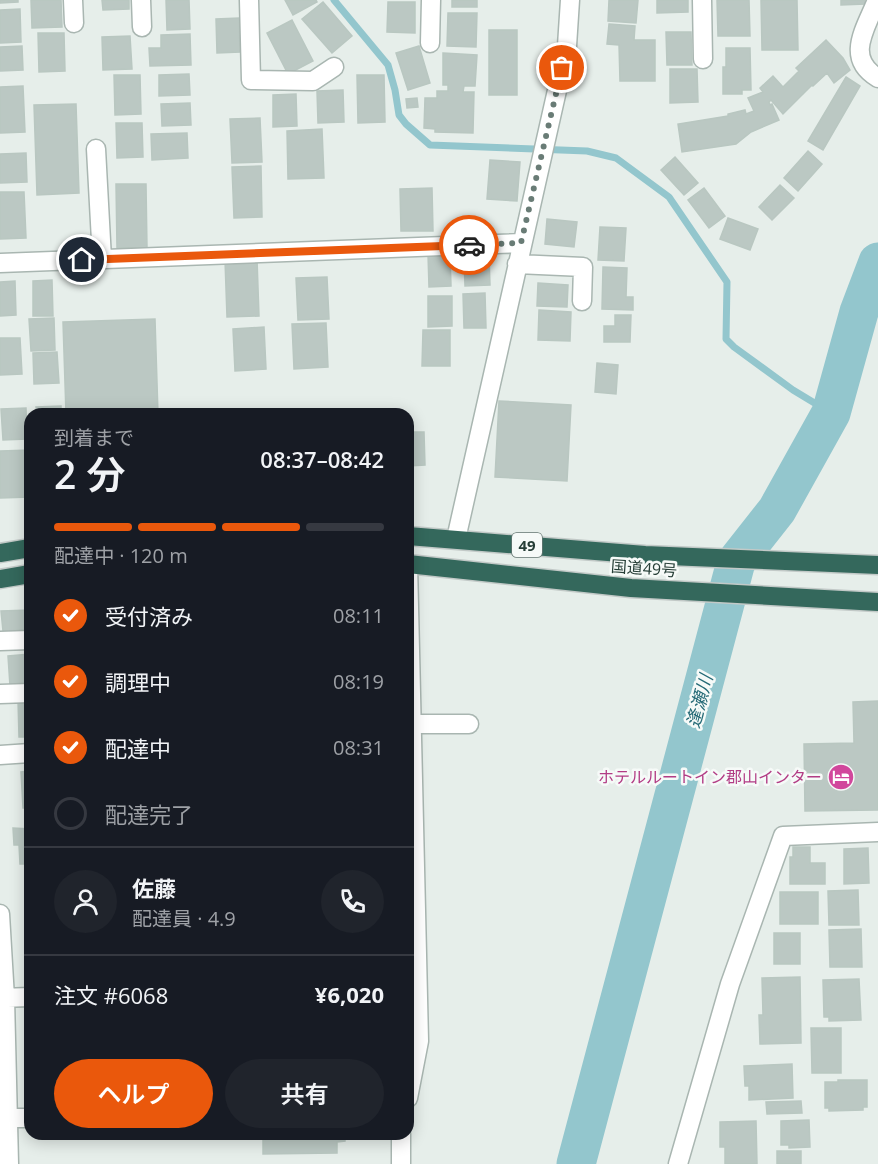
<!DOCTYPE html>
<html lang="ja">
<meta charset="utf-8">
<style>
body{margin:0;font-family:"Open Sans","Noto Sans JP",sans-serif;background:#20242c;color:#f1f3f6;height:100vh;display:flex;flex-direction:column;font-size:22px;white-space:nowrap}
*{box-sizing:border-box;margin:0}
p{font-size:20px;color:#9ea1a6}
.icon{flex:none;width:33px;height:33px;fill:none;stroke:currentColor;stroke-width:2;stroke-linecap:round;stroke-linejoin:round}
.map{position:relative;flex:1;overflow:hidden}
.sheet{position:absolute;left:24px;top:408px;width:390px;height:732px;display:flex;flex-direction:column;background:#171b24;border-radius:18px;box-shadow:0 3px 15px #0003}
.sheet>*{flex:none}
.pin{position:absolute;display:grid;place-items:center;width:51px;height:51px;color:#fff;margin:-26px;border:3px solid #fff;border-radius:50%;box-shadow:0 2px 6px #0007}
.courier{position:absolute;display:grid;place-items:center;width:60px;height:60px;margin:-30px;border:4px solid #ea580c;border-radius:50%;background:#fff;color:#222;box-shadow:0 2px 8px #0007}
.headline em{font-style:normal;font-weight:600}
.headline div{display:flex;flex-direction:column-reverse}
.headline{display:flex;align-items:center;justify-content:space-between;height:102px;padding:0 30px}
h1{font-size:39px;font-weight:600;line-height:45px}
.bar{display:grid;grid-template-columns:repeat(4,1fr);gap:9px 6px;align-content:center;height:72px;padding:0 30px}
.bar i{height:8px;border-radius:4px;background:#363941}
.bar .selected{background:#ea580c}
.bar p{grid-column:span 4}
.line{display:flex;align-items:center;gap:15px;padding:0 30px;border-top:2px solid #363941}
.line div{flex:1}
.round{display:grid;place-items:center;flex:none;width:63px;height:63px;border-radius:32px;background:#20242c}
ol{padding:0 30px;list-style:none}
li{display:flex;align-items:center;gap:18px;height:66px}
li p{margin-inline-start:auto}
li .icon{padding:6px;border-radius:50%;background:#ea580c;color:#fff;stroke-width:4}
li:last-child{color:#9ea1a6}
li i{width:33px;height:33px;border:3px solid #363941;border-radius:50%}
.cta{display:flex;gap:12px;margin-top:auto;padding:12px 30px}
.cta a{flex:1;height:69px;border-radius:36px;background:#ea580c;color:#fff;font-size:24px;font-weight:600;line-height:69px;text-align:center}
.cta a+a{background:#20242c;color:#f1f3f6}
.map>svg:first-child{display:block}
</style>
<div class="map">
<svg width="878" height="1164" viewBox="0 0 878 1164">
<rect width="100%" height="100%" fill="#e6eeea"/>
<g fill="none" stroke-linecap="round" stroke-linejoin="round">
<path stroke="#93c6cd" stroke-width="7" d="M334 0 388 65 395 90 399 115 406 124 430 145 587 151 616 158 669 197 727 282 726 339 734 347 793 390 831 413"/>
<path stroke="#93c6cd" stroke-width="39" d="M576 1164 736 562 777 510 831 413 859 312 878 262"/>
</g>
<path fill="#bbc8c3" stroke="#b9c7c1" stroke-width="1.5" d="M0 0H18V2L0 3Z
M31 0H61L62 27 32 28Z
M102 0H129V9L103 10Z
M166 0H189L190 29 167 30Z
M285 0H316L317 2 293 15Z
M452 0H477V7H452Z
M609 0H638L636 23 608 21Z
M657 0H688V12L657 13Z
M717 0H749L750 36H718Z
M761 0H797L798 50H762Z
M841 0H865V4L841 5Z
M323 2 352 36 332 53 302 19Z
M388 2H415V33L387 32Z
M20 9 21 42 0 43V10Z
M448 13H477L476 47 447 46Z
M239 18 240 52 217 53 216 19Z
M292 20 313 61 288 74 267 33Z
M609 24 635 26 634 40H655V81H620L619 45 607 44Z
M489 30H517V95H489Z
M666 32H691L692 65H667Z
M38 33H64L65 71 39 72Z
M190 34 191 65 150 66 149 48H161V35Z
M130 36 132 69 103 70 102 37Z
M826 40 843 58 850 70 834 83 827 73 813 86 812 85 783 114 771 100 769 102 770 105 772 104 779 120 751 132 736 144 682 152 678 124 728 116V114L745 110 746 114 754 111 748 98 763 92 760 88 773 76 783 87 799 71 796 68Z
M22 46 23 70 0 71V47Z
M419 46 430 83 408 90 396 53Z
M726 48H750L751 90H742V94H723V67H726Z
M443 53 477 55 475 86H464L463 92H474L473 133 435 132V129L424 128 425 98H437V91H448V85H443Z
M670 69H697L698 102 670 103Z
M189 74 190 95 159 96V75Z
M114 75H140L141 114 115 115Z
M357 75H384L385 122 358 123Z
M846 77 860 86 823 150 808 141Z
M23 86 25 132 0 133V87Z
M343 90 344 122 318 123 317 91Z
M296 94 297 126 273 127V95Z
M417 98 418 107 407 108 406 99Z
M190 103 191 125 162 126 161 104Z
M76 104 79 193 37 195 34 105Z
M260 118 262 162 232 163 230 119Z
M116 123H142L143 157 117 158Z
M322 129 324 178 288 179 287 131Z
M187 133 188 158 152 160 151 134Z
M808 151 822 164 798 191 784 178Z
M26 153 27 182 0 183V154Z
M675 157 698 183 684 195 661 170Z
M490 160 520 162 517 201 487 199Z
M261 166 262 217 234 218 232 167Z
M116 184H146L147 248H117Z
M780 185 794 198 772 220 759 207Z
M432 188 433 231H401L400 189Z
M704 188 725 216 709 228 688 200Z
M0 192H24L26 238 0 239Z
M728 218 758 229 750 250 720 239Z
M547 219 577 222 574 247 545 244Z
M600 227 626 228 624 261 598 260Z
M428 254H450L451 286 429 287Z
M464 256H489L490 285 465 286Z
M257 259 259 316 227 317 225 260Z
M603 267 627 268 626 297H633V310L602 309Z
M327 277 329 319 298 320 296 278Z
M52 280 53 316H33V281Z
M15 281 16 315 0 316V282Z
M538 283 568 285 567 307 537 306Z
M485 293 486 328H464L463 294Z
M428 296H452V326L428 327Z
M539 310 571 312 570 341 538 340Z
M615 315H631L630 342H604V326H615Z
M54 318 55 350 31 351 29 319Z
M155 319 158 414H66L63 322Z
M326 323 328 367 294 369 292 324Z
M264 327 266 369 235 371 233 329Z
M423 330H450V366H422Z
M0 338H20L22 374 0 375Z
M57 352 59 383 34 384 33 353Z
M597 363 618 365 616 394 595 392Z
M499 401 571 405 567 481 495 477Z
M61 406V414H37L36 407Z
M26 408 27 439 3 440 1 409Z
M408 432H424L425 465 408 466Z
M30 450V497L0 498V451Z
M30 610V630L3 631 1 611Z
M30 654V684L10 686 8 656Z
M30 699V737H19L18 700Z
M878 701V810L805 811 804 744 854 743 853 702Z
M30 771V808H23L21 772Z
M13 828 30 829V864H20L19 845H14Z
M793 847H810V863H825V884H790V857H793Z
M868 848 869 883 844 884V849Z
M30 890V928H26L25 891Z
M858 890 859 925H829L828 891Z
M780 892H818V924H780Z
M861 929 862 967H830L829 930Z
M774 933H800V964H774Z
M26 939H30V984H26Z
M800 977 801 1043 760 1044 759 1015H763L762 978Z
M859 979 861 1020 829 1021V1017H824L823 980Z
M811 1028H841V1073H812Z
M792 1064 793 1098 749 1100V1086H745L744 1066Z
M30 1076V1097H28L27 1077Z
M838 1080H867V1107H863V1110L829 1111V1108H825V1082H838Z
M801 1101 802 1113 767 1114 766 1102Z
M809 1120 810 1147 789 1148V1145H781V1121Z
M756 1121 757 1164H725V1147H720V1122Z
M263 1134H345V1141L337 1142V1153L263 1154Z
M777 1151H801V1164H777Z"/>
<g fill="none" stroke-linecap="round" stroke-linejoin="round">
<defs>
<path id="street" d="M73 0 74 23
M141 0 142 27
M249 0 251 80 313 81 334 67
M702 0 703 59
M877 0C866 28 844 58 878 78
M430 43 431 0
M96 149 102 259
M0 263 521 243
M517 264 583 267 582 301
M456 539 567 46 570 0
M0 641 30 640
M0 694 30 693
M412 724H469
M0 755 30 753
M0 914 5 998 9 1164
M0 998 30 997
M408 1098 419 1041 408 564
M8 1118H30
M401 1134V1164
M678 1164 730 984 783 836 878 832"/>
<path id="highway" d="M408 536 645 555 878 565
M0 553 30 548
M408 564 631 588 878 602
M0 579 30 574"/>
</defs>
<use href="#street" stroke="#a9b6b1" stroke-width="21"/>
<use href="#highway" stroke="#c2c9c7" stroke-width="21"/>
<use href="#street" stroke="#fff" stroke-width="18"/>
<use href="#highway" stroke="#34685c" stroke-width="18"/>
</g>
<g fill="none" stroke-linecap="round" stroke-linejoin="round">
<path stroke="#697c76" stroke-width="6" stroke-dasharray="0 10.8" d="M469 245 521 243 562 68"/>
<path stroke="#ea580c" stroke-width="8" d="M82 260 469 245"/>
</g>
<defs>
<symbol id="hotel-disc" viewBox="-11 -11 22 22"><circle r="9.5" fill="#d1479c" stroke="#f6faf8"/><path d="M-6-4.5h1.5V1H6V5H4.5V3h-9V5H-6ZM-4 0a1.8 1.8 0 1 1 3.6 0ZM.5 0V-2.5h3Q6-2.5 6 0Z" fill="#fff"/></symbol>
</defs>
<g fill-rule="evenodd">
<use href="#hotel-disc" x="826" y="762" width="30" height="30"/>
</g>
<g text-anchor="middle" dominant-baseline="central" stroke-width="5" stroke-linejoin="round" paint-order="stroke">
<rect fill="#f6faf8" stroke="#647671" stroke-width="1.5" x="512" y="533" width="30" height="24" rx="4.5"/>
<g font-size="15" font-weight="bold" fill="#263e37">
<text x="527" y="545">49</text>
</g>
<g font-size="16" fill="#263e37" stroke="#f6faf8">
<text transform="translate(644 568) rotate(4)">国道49号</text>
</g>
<g font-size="16" fill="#b23c85" stroke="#f6faf8" text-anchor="end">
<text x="822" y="777">ホテルルートイン郡山インター</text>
</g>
<g font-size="18" font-style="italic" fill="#256a76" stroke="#f6faf8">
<text transform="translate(699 701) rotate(-75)">逢瀬川</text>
</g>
</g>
</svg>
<div class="pin" style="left:562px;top:68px;background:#ea580c"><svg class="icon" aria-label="bag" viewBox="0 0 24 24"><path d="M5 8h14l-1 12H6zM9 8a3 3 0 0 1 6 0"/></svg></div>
<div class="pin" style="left:82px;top:260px;background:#1f2937"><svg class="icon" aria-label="home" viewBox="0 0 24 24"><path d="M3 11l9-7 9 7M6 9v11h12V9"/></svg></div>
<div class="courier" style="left:469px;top:245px"><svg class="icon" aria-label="car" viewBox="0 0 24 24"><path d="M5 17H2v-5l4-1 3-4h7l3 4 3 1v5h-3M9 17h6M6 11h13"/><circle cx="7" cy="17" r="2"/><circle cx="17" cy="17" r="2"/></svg></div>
<section class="sheet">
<div class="headline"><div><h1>2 分</h1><p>到着まで</p></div><em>08:37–08:42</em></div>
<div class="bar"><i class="selected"></i><i class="selected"></i><i class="selected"></i><i></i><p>配達中 · 120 m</p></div>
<ol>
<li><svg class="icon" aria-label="check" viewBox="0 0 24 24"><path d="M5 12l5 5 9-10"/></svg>受付済み<p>08:11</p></li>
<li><svg class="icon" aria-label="check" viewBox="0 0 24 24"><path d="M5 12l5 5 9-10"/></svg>調理中<p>08:19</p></li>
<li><svg class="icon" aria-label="check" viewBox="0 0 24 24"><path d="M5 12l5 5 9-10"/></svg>配達中<p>08:31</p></li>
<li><i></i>配達完了</li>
</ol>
<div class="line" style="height:108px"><a class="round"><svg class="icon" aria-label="person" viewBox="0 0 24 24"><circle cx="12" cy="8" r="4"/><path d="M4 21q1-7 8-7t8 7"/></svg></a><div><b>佐藤</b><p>配達員 · 4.9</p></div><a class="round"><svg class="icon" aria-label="phone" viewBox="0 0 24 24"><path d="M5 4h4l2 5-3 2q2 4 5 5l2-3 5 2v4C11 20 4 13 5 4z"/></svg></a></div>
<div class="line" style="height:78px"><div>注文 #6068</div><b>¥6,020</b></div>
<div class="cta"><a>ヘルプ</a><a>共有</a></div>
</section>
</div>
